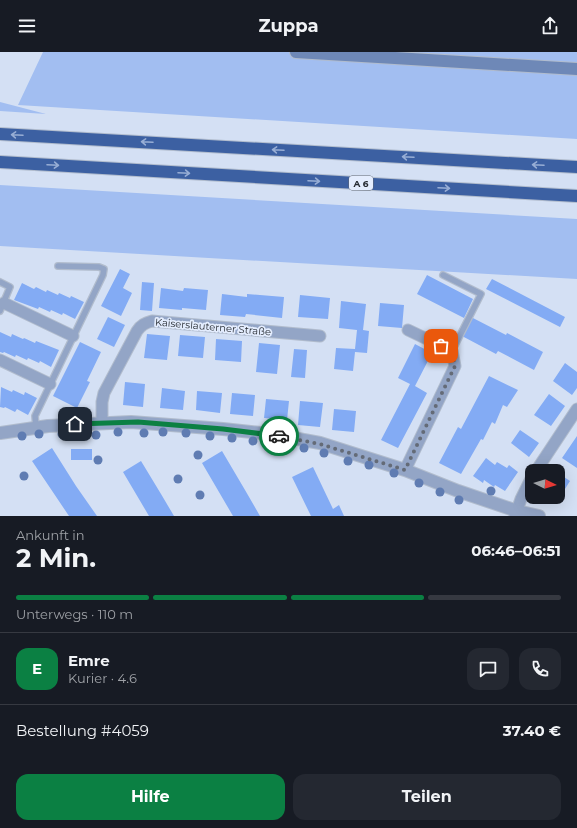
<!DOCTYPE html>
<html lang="de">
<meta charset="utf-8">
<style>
body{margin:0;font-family:Montserrat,sans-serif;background:#242831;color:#f1f3f6;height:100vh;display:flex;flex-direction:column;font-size:15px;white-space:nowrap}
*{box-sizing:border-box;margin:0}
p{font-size:13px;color:#9ea1a6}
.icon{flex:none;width:22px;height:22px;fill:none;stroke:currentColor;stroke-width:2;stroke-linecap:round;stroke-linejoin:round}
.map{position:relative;height:464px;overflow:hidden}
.drawer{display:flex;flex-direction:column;background:#171b24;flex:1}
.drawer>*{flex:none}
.needle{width:26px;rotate:95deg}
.buttons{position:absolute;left:525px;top:412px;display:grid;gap:8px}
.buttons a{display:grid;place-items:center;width:40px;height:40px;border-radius:8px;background:#171b24;box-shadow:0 4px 16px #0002;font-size:20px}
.pin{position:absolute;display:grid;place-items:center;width:34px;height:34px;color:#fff;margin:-17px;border-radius:8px;box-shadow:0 2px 6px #0006}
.courier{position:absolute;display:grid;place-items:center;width:40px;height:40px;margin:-20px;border:3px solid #0b8043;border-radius:50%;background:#fff;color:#222;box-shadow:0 1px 5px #0007}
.overview em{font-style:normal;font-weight:700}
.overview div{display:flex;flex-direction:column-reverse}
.overview{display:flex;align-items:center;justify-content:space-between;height:68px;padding:0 16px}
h1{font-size:26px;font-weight:700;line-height:30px}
.bar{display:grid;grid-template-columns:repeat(4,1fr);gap:6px 4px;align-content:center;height:48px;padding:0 16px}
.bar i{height:5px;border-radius:3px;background:#363941}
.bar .active{background:#0b8043}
.bar p{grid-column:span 4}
.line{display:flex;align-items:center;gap:10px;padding:0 16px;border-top:1px solid #363941}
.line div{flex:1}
.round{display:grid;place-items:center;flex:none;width:42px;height:42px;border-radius:12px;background:#242831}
.cta{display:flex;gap:8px;margin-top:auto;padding:8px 16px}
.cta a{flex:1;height:46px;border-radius:12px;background:#0b8043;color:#fff;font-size:16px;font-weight:700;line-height:46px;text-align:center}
.cta a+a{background:#242831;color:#f1f3f6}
header{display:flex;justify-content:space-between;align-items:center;height:52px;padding:0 16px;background:#171b24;font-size:18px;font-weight:700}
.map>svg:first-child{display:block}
</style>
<header><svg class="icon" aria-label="menu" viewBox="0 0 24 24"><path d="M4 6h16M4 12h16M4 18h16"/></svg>Zuppa<svg class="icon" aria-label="share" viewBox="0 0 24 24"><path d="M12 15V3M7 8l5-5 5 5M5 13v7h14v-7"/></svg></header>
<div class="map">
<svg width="577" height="464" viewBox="0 0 577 464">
<rect width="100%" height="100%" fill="#d4e0f4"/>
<path fill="#a2bef1" d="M43 0H577V87L18 53Z
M0 50 46 62 0 59Z
M0 133 577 167V227L0 194Z"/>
<path fill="#83abf4" d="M120 217 130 222 123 236 132 241 121 264 101 254Z
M427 223 473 247 464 266 417 242Z
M492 227 565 265 560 275 486 237Z
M142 230 154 231 152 259 140 258Z
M22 231 34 237 36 235 46 240 47 238 58 243 59 241 70 246 71 244 84 250 75 267 63 261 62 263 51 258 50 260 39 255 38 257 14 248Z
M161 236 183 239 184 236 208 238 206 258 182 256V258L159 256Z
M222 242 247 245V242L284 245 282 266 246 262 245 265 220 263Z
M300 243 330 246 328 267 298 265Z
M341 249 366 252 363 278 369 279 367 301 355 300 353 319 334 317 336 296 355 297 357 278 339 276Z
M380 251 404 253 402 276 378 274Z
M108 265 125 273 114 295 97 287Z
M471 265 506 283 507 281 543 300 534 318 498 299 496 302 462 284Z
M0 280 11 285 12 282 23 287 24 286 35 291 36 289 59 298 51 315 40 309 39 311 28 306 27 308 16 303 15 305 4 300 3 301 0 300Z
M147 282 170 284 167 308 144 306Z
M180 283 205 285 203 306 178 304Z
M216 287 242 289 241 310 215 308Z
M80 290 101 300 87 329 90 330 77 356 53 344Z
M259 291 280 293 277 322 256 320Z
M415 292 432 301 415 334 427 341 398 396 381 388 410 332 398 326Z
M294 297 307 298 305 326 291 325Z
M565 311 577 320V336L572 343 553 329Z
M489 324 518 338 507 355 503 353 495 372 492 370 483 388 481 387 461 422 439 411 458 375 461 377Z
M125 330 145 332 143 355 123 353Z
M1 335 12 340 13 338 24 343 25 340 37 346 28 363 17 357 15 360 5 355 4 356 0 355Z
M162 336 185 339 183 358 160 356Z
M197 339 222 341 220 361 196 358Z
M232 341 255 343 253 364 230 362Z
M549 342 565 354 551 374 534 363Z
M266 347 289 349 287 368 264 366Z
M300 349 323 351 320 375 298 373Z
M334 357 356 359 354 380 332 378Z
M520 378 539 391 529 405 511 391Z
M577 384V416L562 406Z
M52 396 76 434 97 464H69L32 409Z
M71 397H92V408H71Z
M222 399 245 438 260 464H233L202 411Z
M486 406 495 413 497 410 507 416 509 413 518 420 505 439 495 433 494 435 484 428 483 431 473 424Z
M141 409 161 442 174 464H149L123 420Z
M313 415 333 457 339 453 344 464H311L292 425Z
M558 421 570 429 558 448 553 445H558Z"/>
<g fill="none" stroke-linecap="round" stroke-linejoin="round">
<defs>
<path id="service" d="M443 223 481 242 452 299
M0 230 10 235 0 259
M36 375 35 364 103 223 104 217 99 215 58 214"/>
<path id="minor" d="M4 251 73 284
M0 308 50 332
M102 371V350L104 341 137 279C141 273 145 271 152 269L320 284
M405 418 455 314 452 299 408 278
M536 419 577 357
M515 464 521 447 532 425"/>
<path id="tertiary" d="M0 381 48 374 131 370 223 377 271 382 320 391 405 418 458 439 517 459 539 464"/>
<path id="secondary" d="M296 0 577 17"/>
<path id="motorway" d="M0 82 577 115
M0 110 577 144"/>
</defs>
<use href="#service" stroke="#b1bccd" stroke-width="8"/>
<use href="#minor" stroke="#b1bccd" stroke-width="13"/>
<use href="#tertiary" stroke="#b1bccd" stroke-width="14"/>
<use href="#secondary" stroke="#b1bccd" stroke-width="14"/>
<use href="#motorway" stroke="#b1bccd" stroke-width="14"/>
<use href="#service" stroke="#93a5c6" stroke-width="5.5"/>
<use href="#minor" stroke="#93a5c6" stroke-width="11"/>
<use href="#tertiary" stroke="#93a5c6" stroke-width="12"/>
<use href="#secondary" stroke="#6e88b7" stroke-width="12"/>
<use href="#motorway" stroke="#3c60a2" stroke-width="12"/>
</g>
<g fill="#5f7cb2">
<circle cx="118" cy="380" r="4.5"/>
<circle cx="163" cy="380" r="4.5"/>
<circle cx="144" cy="381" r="4.5"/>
<circle cx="186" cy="381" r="4.5"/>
<circle cx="39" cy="382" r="4.5"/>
<circle cx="62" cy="382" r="4.5"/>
<circle cx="96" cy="383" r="4.5"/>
<circle cx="22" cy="384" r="4.5"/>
<circle cx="210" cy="384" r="4.5"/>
<circle cx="232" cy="386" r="4.5"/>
<circle cx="253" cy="389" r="4.5"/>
<circle cx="282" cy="394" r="4.5"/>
<circle cx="304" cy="396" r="4.5"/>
<circle cx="324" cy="401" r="4.5"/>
<circle cx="198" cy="403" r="4.5"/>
<circle cx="98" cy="408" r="4.5"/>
<circle cx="348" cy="409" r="4.5"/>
<circle cx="369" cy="413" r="4.5"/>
<circle cx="394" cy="421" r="4.5"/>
<circle cx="24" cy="424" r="4.5"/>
<circle cx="178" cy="427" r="4.5"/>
<circle cx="419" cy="431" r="4.5"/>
<circle cx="491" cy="439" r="4.5"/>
<circle cx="440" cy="440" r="4.5"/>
<circle cx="200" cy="443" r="4.5"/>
<circle cx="459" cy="448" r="4.5"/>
</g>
<defs><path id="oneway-shaft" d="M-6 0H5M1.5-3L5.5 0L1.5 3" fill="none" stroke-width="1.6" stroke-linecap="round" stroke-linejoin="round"/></defs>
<g stroke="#98aed5">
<use href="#oneway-shaft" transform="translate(17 83) rotate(-177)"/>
<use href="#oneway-shaft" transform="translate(147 90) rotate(-177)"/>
<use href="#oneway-shaft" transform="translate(278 98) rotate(-177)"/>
<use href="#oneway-shaft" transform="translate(408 105) rotate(-177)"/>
<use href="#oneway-shaft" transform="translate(53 113) rotate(3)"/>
<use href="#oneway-shaft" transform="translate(538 113) rotate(-177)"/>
<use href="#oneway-shaft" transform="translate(184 121) rotate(3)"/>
<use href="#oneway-shaft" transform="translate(314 129) rotate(3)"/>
<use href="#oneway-shaft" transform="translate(444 136) rotate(3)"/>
</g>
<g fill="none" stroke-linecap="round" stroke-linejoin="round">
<path stroke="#646b77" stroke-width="4" stroke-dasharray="0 7.2" d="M279 384 320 392 405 418 455 314 452 299 441 294"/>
<path stroke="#0b8043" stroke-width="5" d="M75 372 138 370 223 377 279 384"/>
</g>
<g text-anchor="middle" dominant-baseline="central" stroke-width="3.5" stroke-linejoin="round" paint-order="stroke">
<rect fill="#e4edfe" stroke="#606670" stroke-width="1" x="349" y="124" width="24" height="14" rx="3"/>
<g font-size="9" font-weight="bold" fill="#272c33">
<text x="361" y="131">A 6</text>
</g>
<g font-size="10" fill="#272c33" stroke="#e4edfe">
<text transform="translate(213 275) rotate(5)">Kaiserslauterner Straße</text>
</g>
</g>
</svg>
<div class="buttons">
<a><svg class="needle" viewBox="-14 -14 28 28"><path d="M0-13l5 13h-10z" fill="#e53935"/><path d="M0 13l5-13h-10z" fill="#9ea1a6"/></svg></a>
</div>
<div class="pin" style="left:441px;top:294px;background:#ea580c"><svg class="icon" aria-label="bag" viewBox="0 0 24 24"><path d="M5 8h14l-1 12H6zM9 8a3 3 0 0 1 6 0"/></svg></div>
<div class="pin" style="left:75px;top:372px;background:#1f2937"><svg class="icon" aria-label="home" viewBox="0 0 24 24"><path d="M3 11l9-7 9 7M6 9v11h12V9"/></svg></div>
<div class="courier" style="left:279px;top:384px"><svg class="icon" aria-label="car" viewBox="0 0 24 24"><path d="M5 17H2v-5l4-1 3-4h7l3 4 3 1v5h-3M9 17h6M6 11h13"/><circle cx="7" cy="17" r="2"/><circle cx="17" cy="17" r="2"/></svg></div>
</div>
<section class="drawer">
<div class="overview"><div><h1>2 Min.</h1><p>Ankunft in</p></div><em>06:46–06:51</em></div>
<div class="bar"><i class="active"></i><i class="active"></i><i class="active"></i><i></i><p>Unterwegs · 110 m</p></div>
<div class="line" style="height:72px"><b class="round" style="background:#0b8043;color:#fff">E</b><div><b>Emre</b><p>Kurier · 4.6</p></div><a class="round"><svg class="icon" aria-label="chat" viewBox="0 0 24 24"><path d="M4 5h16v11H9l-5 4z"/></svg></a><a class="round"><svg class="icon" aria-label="phone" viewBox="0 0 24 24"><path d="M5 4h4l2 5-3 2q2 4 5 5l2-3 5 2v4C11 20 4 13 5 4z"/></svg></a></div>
<div class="line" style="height:52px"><div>Bestellung #4059</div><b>37.40 €</b></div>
<div class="cta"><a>Hilfe</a><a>Teilen</a></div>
</section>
